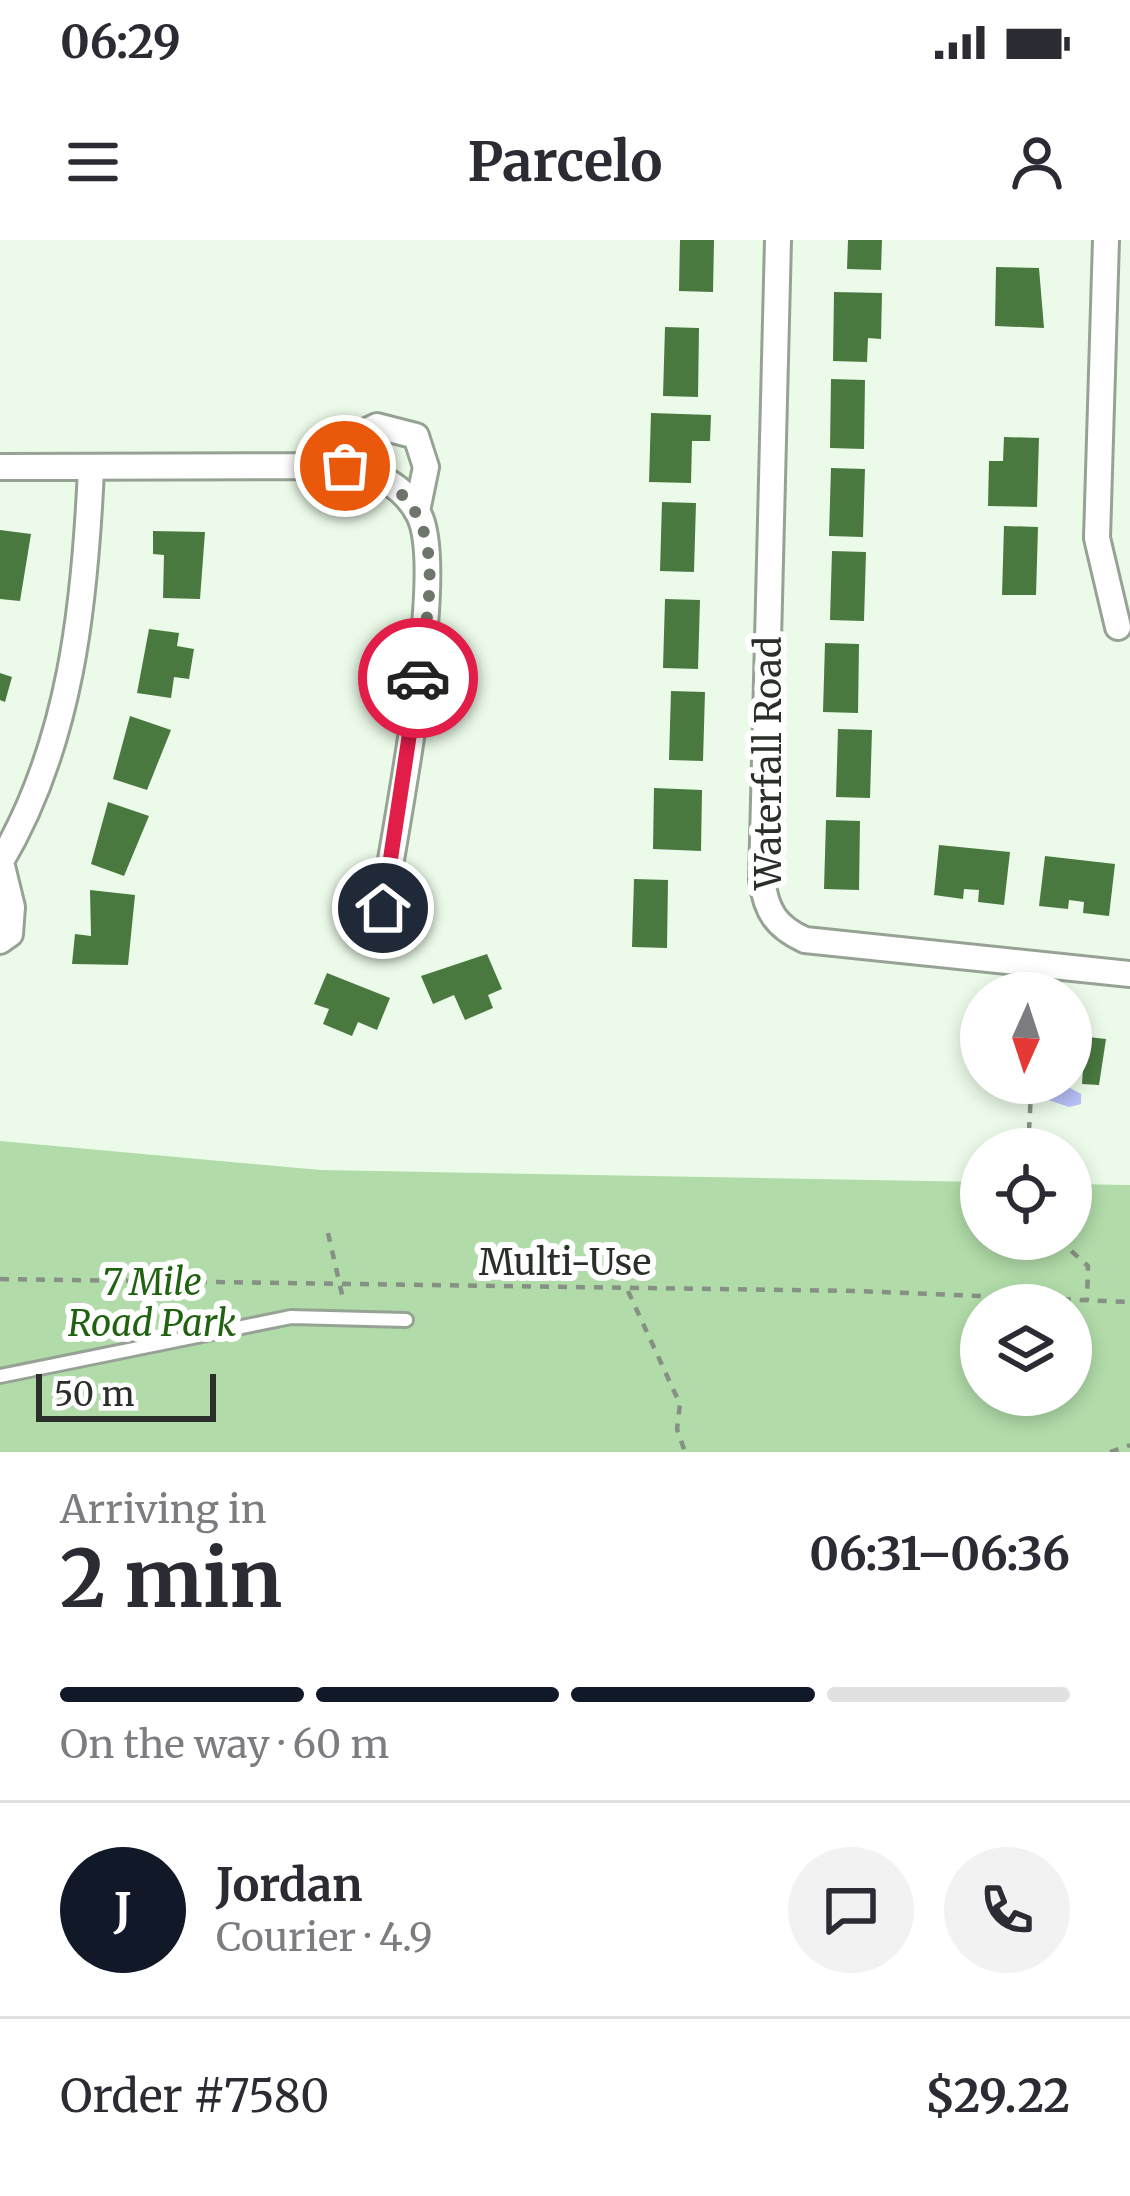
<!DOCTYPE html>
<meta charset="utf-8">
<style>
body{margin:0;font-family:Merriweather,serif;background:#f2f2f3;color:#2b2b33;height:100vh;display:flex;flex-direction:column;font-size:45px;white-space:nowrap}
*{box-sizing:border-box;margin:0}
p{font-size:39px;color:#7c7c81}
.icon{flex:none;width:66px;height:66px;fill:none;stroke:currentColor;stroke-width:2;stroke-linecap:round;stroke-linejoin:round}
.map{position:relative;height:1212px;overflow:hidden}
.drawer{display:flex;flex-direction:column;background:#fff;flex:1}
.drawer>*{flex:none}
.needle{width:78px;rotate:183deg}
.controls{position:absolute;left:960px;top:732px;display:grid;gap:24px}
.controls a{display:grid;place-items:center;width:132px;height:132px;border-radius:50%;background:#fff;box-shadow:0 6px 18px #0003;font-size:60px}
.scale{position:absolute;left:36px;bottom:30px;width:180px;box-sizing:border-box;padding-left:12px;border:6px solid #2a2f29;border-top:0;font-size:33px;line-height:42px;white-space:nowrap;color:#2a2f29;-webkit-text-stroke:9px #fff;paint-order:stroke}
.pin{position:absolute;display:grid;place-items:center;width:102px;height:102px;color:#fff;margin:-51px;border:6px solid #fff;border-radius:50%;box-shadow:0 3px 12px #0007}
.courier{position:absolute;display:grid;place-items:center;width:120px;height:120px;margin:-60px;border:9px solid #e11d48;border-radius:50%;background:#fff;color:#222;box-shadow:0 3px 15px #0007}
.summary em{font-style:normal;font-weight:700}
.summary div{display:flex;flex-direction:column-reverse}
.summary{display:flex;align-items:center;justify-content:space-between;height:204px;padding:0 60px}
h1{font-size:78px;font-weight:700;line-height:90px}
.bar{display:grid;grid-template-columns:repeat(4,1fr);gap:18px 12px;align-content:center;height:144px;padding:0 60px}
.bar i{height:15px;border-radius:9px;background:#e1e1e2}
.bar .current{background:#111827}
.bar p{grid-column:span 4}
.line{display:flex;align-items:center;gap:30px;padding:0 60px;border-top:3px solid #e1e1e2}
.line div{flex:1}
.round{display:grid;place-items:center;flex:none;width:126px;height:126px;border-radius:63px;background:#f2f2f3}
.status{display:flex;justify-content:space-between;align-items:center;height:84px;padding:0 60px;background:#fff;direction:ltr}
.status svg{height:33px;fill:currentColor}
header{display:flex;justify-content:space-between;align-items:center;height:156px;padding:0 60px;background:#fff;font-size:54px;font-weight:700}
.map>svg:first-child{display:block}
</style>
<div class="status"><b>06:29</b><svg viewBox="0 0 49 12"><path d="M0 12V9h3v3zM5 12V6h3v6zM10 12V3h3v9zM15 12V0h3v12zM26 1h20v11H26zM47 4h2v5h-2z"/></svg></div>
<header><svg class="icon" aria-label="menu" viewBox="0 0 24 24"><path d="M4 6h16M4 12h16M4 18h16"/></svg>Parcelo<svg class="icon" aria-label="person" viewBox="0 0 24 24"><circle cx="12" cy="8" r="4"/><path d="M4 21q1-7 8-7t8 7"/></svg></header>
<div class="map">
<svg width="1130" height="1212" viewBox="0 0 1130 1212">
<rect width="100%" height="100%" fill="#ecfbe9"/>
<path fill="#b1dca9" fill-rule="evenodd" d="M0 901 321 930 981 942V999H1071V944L1130 945V1212H0ZM981 1065H1071V1155H981Z"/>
<path fill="#b7bff7" d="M1061 843 1081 854V864L1069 867 1034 855 1036 847Z"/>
<path fill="#4a7940" d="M680 0H714L713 52 679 51Z
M848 0H882L881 30 847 29Z
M996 27 1039 28 1044 88 995 86Z
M834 52 882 53 881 99 868 98 867 122 833 121Z
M665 87 699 88 698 157 663 156Z
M831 139 865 140 864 209 830 208Z
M651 173 711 175 710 201H692L691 243 649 242Z
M1004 197 1039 198 1037 267 988 266 989 221H1003Z
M831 228 865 229 863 297 829 296Z
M662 262 696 263 694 332 660 331Z
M1004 286 1038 287 1036 355H1002Z
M0 290 31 294 20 361 0 359Z
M153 291 205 292 200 359 163 358 164 315 153 314Z
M832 311 866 312 864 381 830 380Z
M665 359 700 360 698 429 663 428Z
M149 389 179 393 177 406 194 409 189 439 174 437 171 458 137 453Z
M825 403 859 404 858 473 823 472Z
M0 433 12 437 5 462 0 460Z
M671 451 705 452 703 521 669 520Z
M130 476 171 490 147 550 113 539Z
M838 489 872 490 870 558 836 557Z
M654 548 702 550 701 611 653 609Z
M108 562 149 576 124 636 91 624Z
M826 580 860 581 859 650 824 649Z
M939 605 1010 612 1004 665 978 662 979 650 964 649 963 659 934 655Z
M1045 616 1115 624 1109 676 1083 673 1084 662 1069 660 1068 669 1039 666Z
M634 639 668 640 667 708 632 707Z
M90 650 135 655 128 725 72 724 75 694 91 696Z
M487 714 502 749 488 755 493 768 465 780 454 755 433 764 421 736Z
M327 733 390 758 377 790 358 782 352 796 323 784 329 769 314 764Z
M1071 795 1106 799 1099 845 1082 844 1083 828 1071 827Z"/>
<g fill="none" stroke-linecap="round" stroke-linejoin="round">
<defs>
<path id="lane" d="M0 1136 291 1077 406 1080"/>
<path id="street" d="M778 0 762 640C766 671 776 687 805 700L1130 734
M1106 0 1097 298 1118 387
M335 226 350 199 377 186 416 196 426 227 417 271
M0 227 345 226C376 233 404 245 419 275 448 331 394 593 383 668
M0 623C71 504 85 364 91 229
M0 701 10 694 12 667 1 622"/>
</defs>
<use href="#lane" stroke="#96a394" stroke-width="18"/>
<use href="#street" stroke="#96a394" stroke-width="30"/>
<path stroke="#869084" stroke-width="4.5" stroke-dasharray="9 9" stroke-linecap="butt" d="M1028 909 1031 853
M328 993 344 1063
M1058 999 1088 1026 1087 1060
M0 1039 856 1051 1130 1062
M628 1051 680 1164 677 1189 685 1212
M1110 1212 1130 1205"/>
<use href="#lane" stroke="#fff" stroke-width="12"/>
<use href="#street" stroke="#fff" stroke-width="24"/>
</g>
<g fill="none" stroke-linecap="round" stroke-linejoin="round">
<path stroke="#6e766c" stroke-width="12" stroke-dasharray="0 21.6" d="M345 226C455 251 431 352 418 438"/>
<path stroke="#e11d48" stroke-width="15" d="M383 668 418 438"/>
</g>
<g text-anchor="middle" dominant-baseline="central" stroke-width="12" stroke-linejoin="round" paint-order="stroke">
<g font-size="36" fill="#2a2f29" stroke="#fff">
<text transform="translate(768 523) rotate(-90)">Waterfall Road</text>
<text x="565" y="1022">Multi-Use</text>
</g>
<g font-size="36" font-style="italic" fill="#206211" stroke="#fff">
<text x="152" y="1042">7 Mile<tspan x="152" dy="41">Road Park</tspan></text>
</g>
</g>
</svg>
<div class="controls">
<a><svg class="needle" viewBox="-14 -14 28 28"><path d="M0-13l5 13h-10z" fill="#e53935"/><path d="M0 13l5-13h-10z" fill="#7c7c81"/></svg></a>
<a><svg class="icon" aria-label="locate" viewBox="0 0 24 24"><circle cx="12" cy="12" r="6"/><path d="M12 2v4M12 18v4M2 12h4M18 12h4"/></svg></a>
<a><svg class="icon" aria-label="layers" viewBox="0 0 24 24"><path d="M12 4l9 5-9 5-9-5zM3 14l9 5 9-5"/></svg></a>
</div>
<div class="scale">50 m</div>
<div class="pin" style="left:345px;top:226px;background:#ea580c"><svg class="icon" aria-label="bag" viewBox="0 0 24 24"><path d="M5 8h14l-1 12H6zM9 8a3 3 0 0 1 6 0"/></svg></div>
<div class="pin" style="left:383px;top:668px;background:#1f2937"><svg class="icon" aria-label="home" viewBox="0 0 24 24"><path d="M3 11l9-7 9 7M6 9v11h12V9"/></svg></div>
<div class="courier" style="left:418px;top:438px"><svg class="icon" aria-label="car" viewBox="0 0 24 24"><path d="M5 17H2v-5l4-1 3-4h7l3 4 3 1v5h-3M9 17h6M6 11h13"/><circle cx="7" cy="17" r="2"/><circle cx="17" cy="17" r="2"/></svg></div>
</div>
<section class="drawer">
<div class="summary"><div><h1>2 min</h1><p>Arriving in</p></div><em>06:31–06:36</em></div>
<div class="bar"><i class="current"></i><i class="current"></i><i class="current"></i><i></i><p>On the way · 60 m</p></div>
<div class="line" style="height:216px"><b class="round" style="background:#111827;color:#fff">J</b><div><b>Jordan</b><p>Courier · 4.9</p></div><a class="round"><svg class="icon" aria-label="chat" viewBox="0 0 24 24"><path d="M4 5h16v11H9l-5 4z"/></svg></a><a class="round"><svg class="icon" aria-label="phone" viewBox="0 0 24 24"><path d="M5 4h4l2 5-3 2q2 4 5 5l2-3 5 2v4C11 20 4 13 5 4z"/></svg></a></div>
<div class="line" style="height:156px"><div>Order #7580</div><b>$29.22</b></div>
</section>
